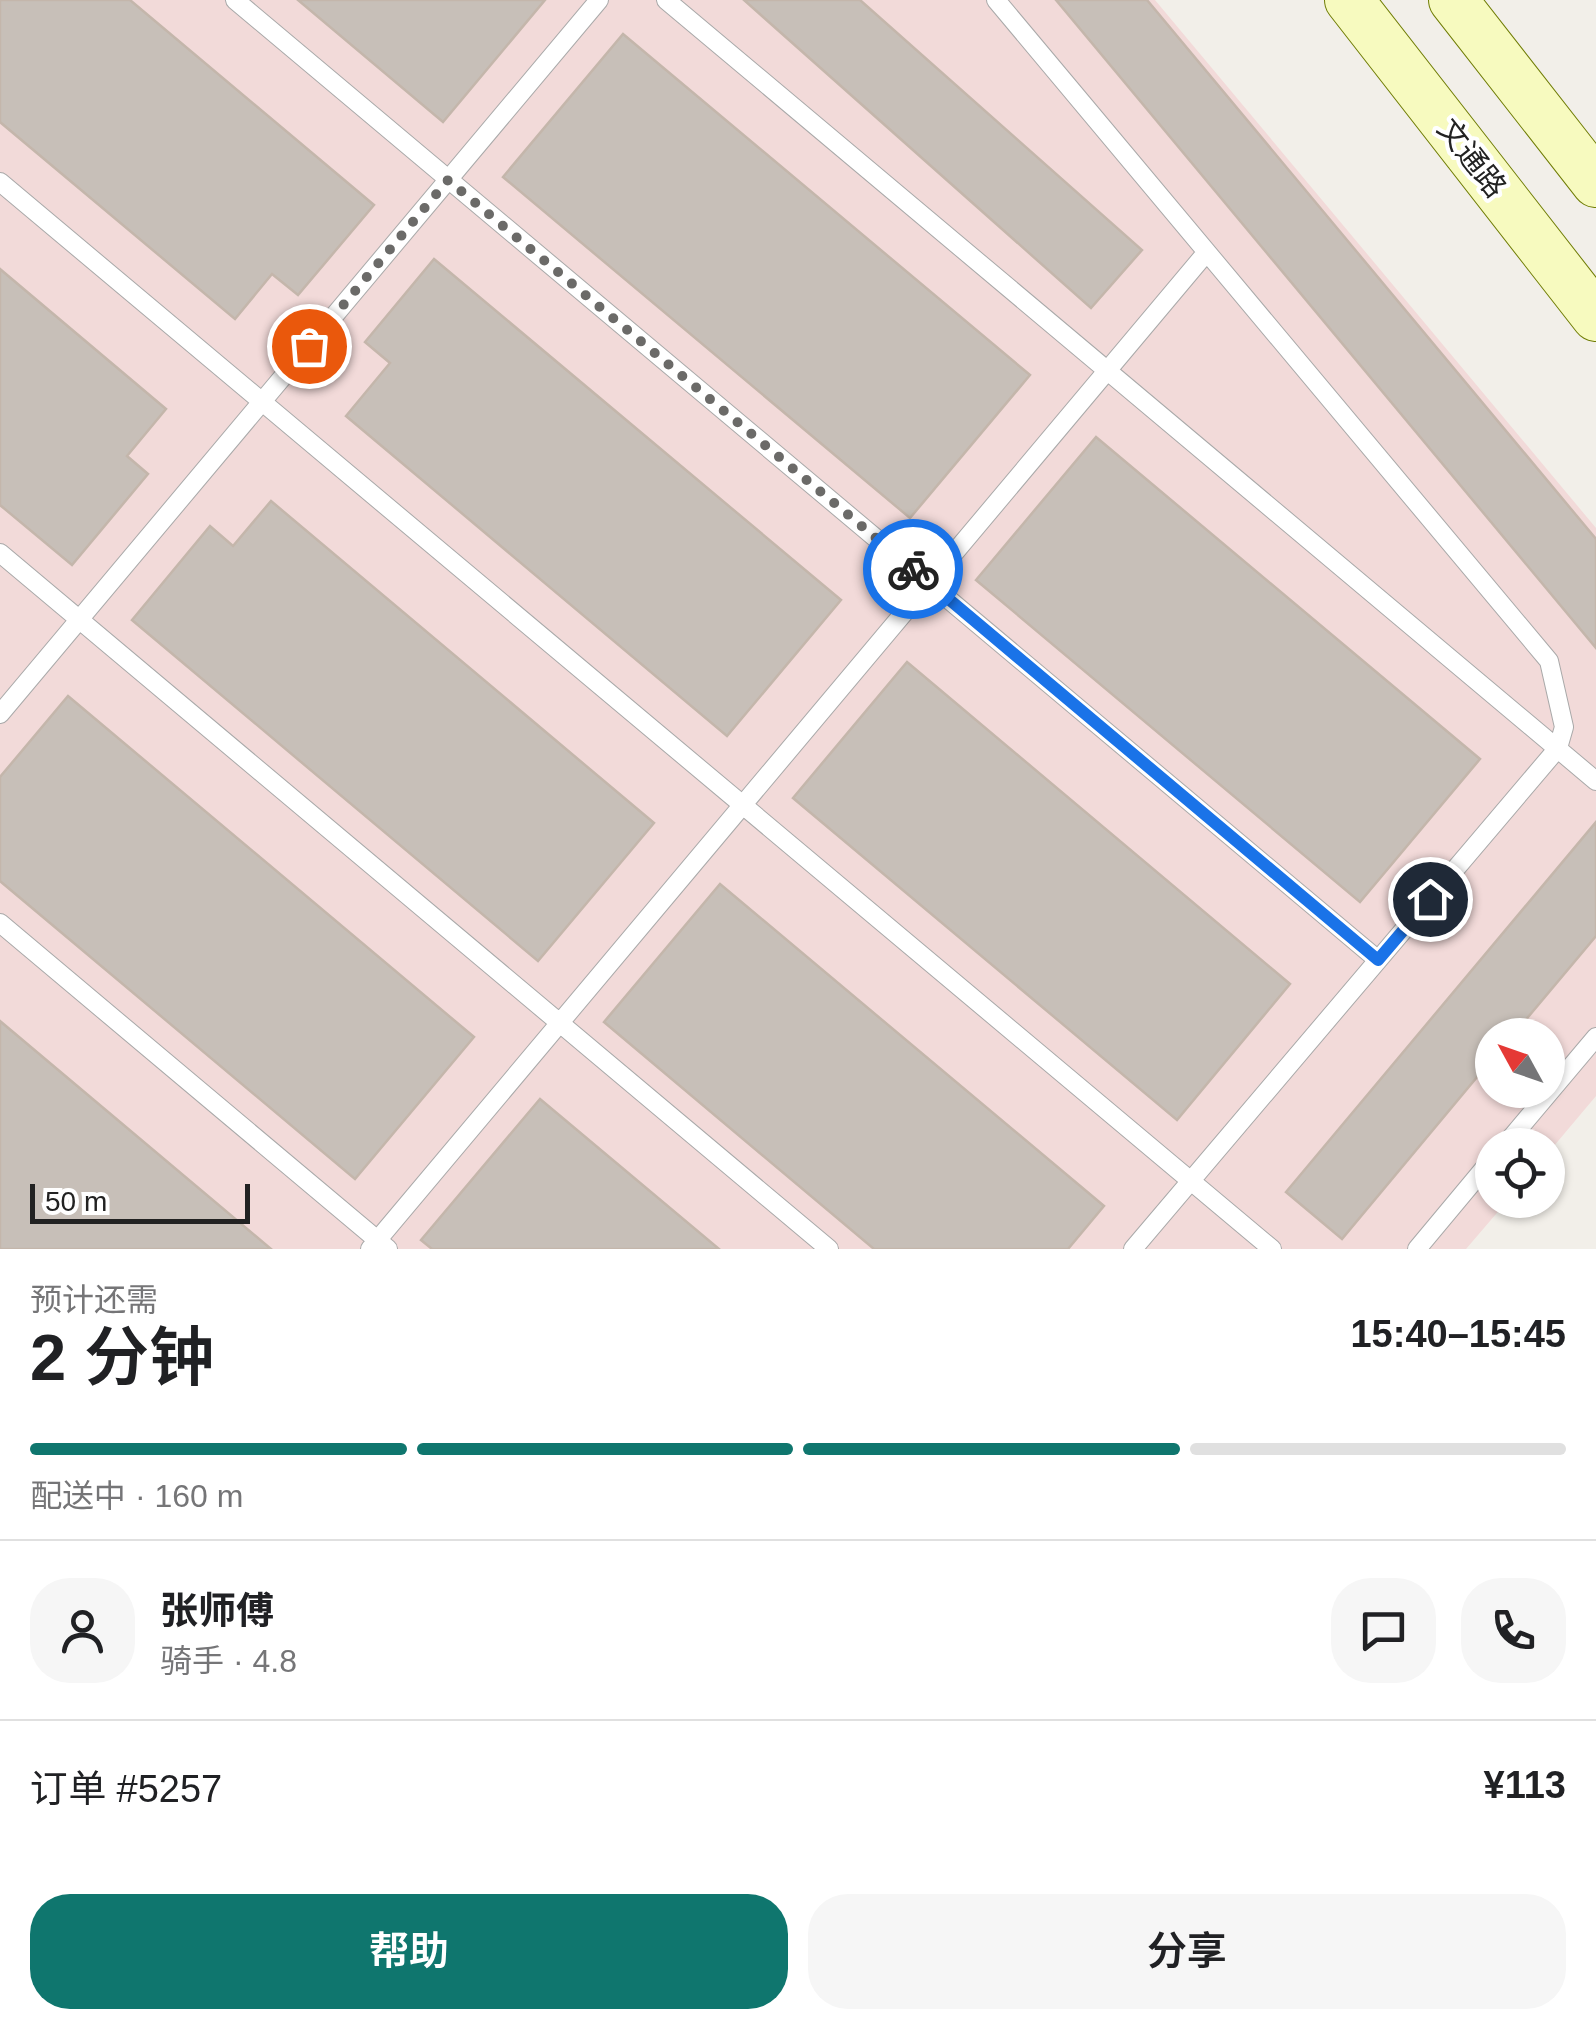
<!DOCTYPE html>
<html lang="zh">
<meta charset="utf-8">
<style>
body{margin:0;font-family:Helvetica,"Noto Sans SC",sans-serif;background:#f6f6f6;color:#202124;height:100vh;display:flex;flex-direction:column;font-size:38px;white-space:nowrap}
*{box-sizing:border-box;margin:0}
p{font-size:32px;color:#757577}
.icon{flex:none;width:55px;height:55px;fill:none;stroke:currentColor;stroke-width:2;stroke-linecap:round;stroke-linejoin:round}
.map{position:relative;height:1249px;overflow:hidden}
.drawer{display:flex;flex-direction:column;background:#fff;flex:1}
.drawer>*{flex:none}
.needle{width:65px;rotate:310deg}
.controls{position:absolute;left:1475px;top:1018px;display:grid;gap:20px}
.controls a{display:grid;place-items:center;width:90px;height:90px;border-radius:50%;background:#fff;box-shadow:0 2px 8px #0004;font-size:50px}
.scale{position:absolute;left:30px;bottom:25px;width:220px;box-sizing:border-box;padding-left:10px;border:5px solid #222;border-top:0;font-size:28px;line-height:35px;white-space:nowrap;color:#222;-webkit-text-stroke:8px #fff;paint-order:stroke}
.pin{position:absolute;display:grid;place-items:center;width:85px;height:85px;color:#fff;margin:-42px;border:5px solid #fff;border-radius:50%;box-shadow:0 2px 10px #0007}
.courier{position:absolute;display:grid;place-items:center;width:100px;height:100px;margin:-50px;border:8px solid #1a73e8;border-radius:50%;background:#fff;color:#222;box-shadow:0 2px 12px #0007}
.head em{font-style:normal;font-weight:600}
.head div{display:flex;flex-direction:column-reverse}
.head{display:flex;align-items:center;justify-content:space-between;height:170px;padding:0 30px}
h1{font-size:65px;font-weight:600;line-height:75px}
.bar{display:grid;grid-template-columns:repeat(4,1fr);gap:15px 10px;align-content:center;height:120px;padding:0 30px}
.bar i{height:12px;border-radius:8px;background:#e0e0e0}
.bar .selected{background:#0f766e}
.bar p{grid-column:span 4}
.line{display:flex;align-items:center;gap:25px;padding:0 30px;border-top:2px solid #e0e0e0}
.line div{flex:1}
.round{display:grid;place-items:center;flex:none;width:105px;height:105px;border-radius:40px;background:#f6f6f6}
.button{display:flex;gap:20px;margin-top:auto;padding:20px 30px}
.button a{flex:1;height:115px;border-radius:40px;background:#0f766e;color:#fff;font-size:40px;font-weight:600;line-height:115px;text-align:center}
.button a+a{background:#f6f6f6;color:#202124}
.map>svg:first-child{display:block}
</style>
<div class="map">
<svg width="1596" height="1249" viewBox="0 0 1596 1249">
<rect width="100%" height="100%" fill="#f2efe9"/>
<path fill="#f2dad9" fill-rule="evenodd" d="M0 0H1155L1596 528V1096L1548 1153V1145H1492V1200H1508L1466 1249H0ZM1492 1035H1548V1090H1492Z"/>
<path fill="#c7bfb8" stroke="#c4b6ab" stroke-width="2.5" d="M0 0H130L374 205 298 295 272 274 235 319 0 122Z
M298 0H545L443 122Z
M744 0H860L1142 250 1091 308Z
M1056 0H1147L1596 539V648Z
M623 34 1030 375 910 518 503 177Z
M434 259 841 600 727 736 346 416 390 363 365 342Z
M0 269 166 409 127 456 148 474 72 565 0 505Z
M1096 437 1480 759 1360 902 976 580Z
M271 501 654 823 538 961 132 620 210 526 233 546Z
M907 662 1290 984 1177 1120 793 798Z
M68 696 474 1037 355 1179 0 881V777Z
M1596 822V936L1513 1035H1492V1059L1342 1239 1286 1192Z
M720 884 1104 1206 1068 1249H874L604 1022Z
M0 1021 271 1249H0Z
M540 1099 719 1249H432L421 1240Z"/>
<g fill="none" stroke-linecap="round" stroke-linejoin="round">
<defs>
<path id="service" d="M235 0 1378 960
M666 0 1596 781
M996 0 1549 661 1564 727 1558 748 1133 1249
M0 182 1272 1249
M0 553 829 1249
M0 714 599 0
M0 923 388 1249
M1505 1145 1596 1037
M370 1249 1206 253
M1417 1249 1492 1159"/>
<path id="secondary" d="M1349 0 1596 317
M1453 0 1596 183"/>
</defs>
<use href="#service" stroke="#a9a9a9" stroke-width="20"/>
<use href="#secondary" stroke="#707d05" stroke-width="50"/>
<use href="#service" stroke="#fff" stroke-width="18"/>
<use href="#secondary" stroke="#f7fabf" stroke-width="48"/>
</g>
<g fill="none" stroke-linecap="round" stroke-linejoin="round">
<path stroke="#6b6a68" stroke-width="10" stroke-dasharray="0 18" d="M309 346 448 180 913 569"/>
<path stroke="#1a73e8" stroke-width="12" d="M913 569 1378 960 1430 899"/>
</g>
<g text-anchor="middle" dominant-baseline="central" stroke-width="8" stroke-linejoin="round" paint-order="stroke">
<g font-size="30" fill="#222" stroke="#fff">
<text transform="translate(1472 158) rotate(52)">文通路</text>
</g>
</g>
</svg>
<div class="controls">
<a><svg class="needle" viewBox="-14 -14 28 28"><path d="M0-13l5 13h-10z" fill="#e53935"/><path d="M0 13l5-13h-10z" fill="#757577"/></svg></a>
<a><svg class="icon" aria-label="locate" viewBox="0 0 24 24"><circle cx="12" cy="12" r="6"/><path d="M12 2v4M12 18v4M2 12h4M18 12h4"/></svg></a>
</div>
<div class="scale">50 m</div>
<div class="pin" style="left:309px;top:346px;background:#ea580c"><svg class="icon" aria-label="bag" viewBox="0 0 24 24"><path d="M5 8h14l-1 12H6zM9 8a3 3 0 0 1 6 0"/></svg></div>
<div class="pin" style="left:1430px;top:899px;background:#1f2937"><svg class="icon" aria-label="home" viewBox="0 0 24 24"><path d="M3 11l9-7 9 7M6 9v11h12V9"/></svg></div>
<div class="courier" style="left:913px;top:569px"><svg class="icon" aria-label="bike" viewBox="0 0 24 24"><circle cx="6" cy="16" r="4"/><circle cx="18" cy="16" r="4"/><path d="M6 16l4-8h5l3 8M10 8l3 8H6M13 5h3"/></svg></div>
</div>
<section class="drawer">
<div class="head"><div><h1>2 分钟</h1><p>预计还需</p></div><em>15:40–15:45</em></div>
<div class="bar"><i class="selected"></i><i class="selected"></i><i class="selected"></i><i></i><p>配送中 · 160 m</p></div>
<div class="line" style="height:180px"><a class="round"><svg class="icon" aria-label="person" viewBox="0 0 24 24"><circle cx="12" cy="8" r="4"/><path d="M4 21q1-7 8-7t8 7"/></svg></a><div><b>张师傅</b><p>骑手 · 4.8</p></div><a class="round"><svg class="icon" aria-label="chat" viewBox="0 0 24 24"><path d="M4 5h16v11H9l-5 4z"/></svg></a><a class="round"><svg class="icon" aria-label="phone" viewBox="0 0 24 24"><path d="M5 4h4l2 5-3 2q2 4 5 5l2-3 5 2v4C11 20 4 13 5 4z"/></svg></a></div>
<div class="line" style="height:130px"><div>订单 #5257</div><b>¥113</b></div>
<div class="button"><a>帮助</a><a>分享</a></div>
</section>
